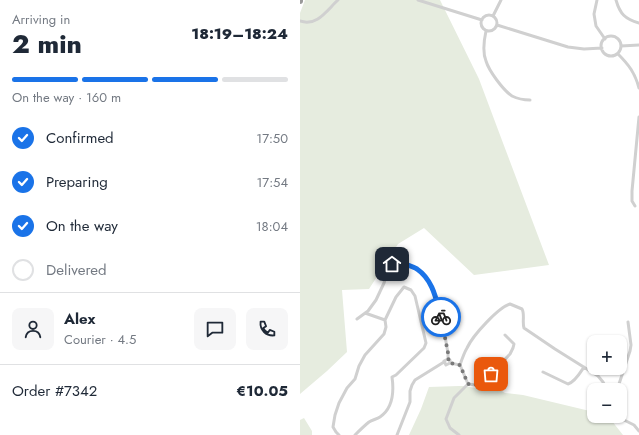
<!DOCTYPE html>
<meta charset="utf-8">
<style>
body{margin:0;font-family:Jost,sans-serif;background:#f6f6f7;color:#1f2937;height:100vh;display:flex;flex-direction:column;font-size:15px;white-space:nowrap}
*{box-sizing:border-box;margin:0}
p{font-size:13px;color:#747a83}
.icon{flex:none;width:22px;height:22px;fill:none;stroke:currentColor;stroke-width:2;stroke-linecap:round;stroke-linejoin:round}
.map{position:relative;flex:1;overflow:hidden}
.details{display:flex;flex-direction:column;background:#fff;width:300px}
.details>*{flex:none}
.controls{position:absolute;left:287px;top:335px;display:grid;gap:8px}
.controls a{display:grid;place-items:center;width:40px;height:40px;border-radius:8px;background:#fff;box-shadow:0 1px 3px #0004;font-size:20px}
.pin{position:absolute;display:grid;place-items:center;width:34px;height:34px;color:#fff;margin:-17px;border-radius:8px;box-shadow:0 2px 6px #0006}
.courier{position:absolute;display:grid;place-items:center;width:40px;height:40px;margin:-20px;border:3px solid #1a73e8;border-radius:50%;background:#fff;color:#222;box-shadow:0 1px 5px #0007}
.headline em{font-style:normal;font-weight:800}
.headline div{display:flex;flex-direction:column-reverse}
.headline{display:flex;align-items:center;justify-content:space-between;height:68px;padding:0 12px}
h1{font-size:26px;font-weight:800;line-height:30px}
.bar{display:grid;grid-template-columns:repeat(4,1fr);gap:6px 4px;align-content:center;height:48px;padding:0 12px}
.bar i{height:5px;border-radius:3px;background:#e0e1e3}
.bar .current{background:#1a73e8}
.bar p{grid-column:span 4}
.line{display:flex;align-items:center;gap:10px;padding:0 12px;border-top:1px solid #e0e1e3}
.line div{flex:1}
.round{display:grid;place-items:center;flex:none;width:42px;height:42px;border-radius:8px;background:#f6f6f7}
ol{padding:0 12px;list-style:none}
li{display:flex;align-items:center;gap:12px;height:44px}
li p{margin-inline-start:auto}
li .icon{padding:4px;border-radius:50%;background:#1a73e8;color:#fff;stroke-width:4}
li:last-child{color:#747a83}
li i{width:22px;height:22px;border:2px solid #e0e1e3;border-radius:50%}
main{display:flex;flex:1;min-height:0}
.map>svg:first-child{display:block}
</style>
<main>
<section class="details">
<div class="headline"><div><h1>2 min</h1><p>Arriving in</p></div><em>18:19–18:24</em></div>
<div class="bar"><i class="current"></i><i class="current"></i><i class="current"></i><i></i><p>On the way · 160 m</p></div>
<ol>
<li><svg class="icon" aria-label="check" viewBox="0 0 24 24"><path d="M5 12l5 5 9-10"/></svg>Confirmed<p>17:50</p></li>
<li><svg class="icon" aria-label="check" viewBox="0 0 24 24"><path d="M5 12l5 5 9-10"/></svg>Preparing<p>17:54</p></li>
<li><svg class="icon" aria-label="check" viewBox="0 0 24 24"><path d="M5 12l5 5 9-10"/></svg>On the way<p>18:04</p></li>
<li><i></i>Delivered</li>
</ol>
<div class="line" style="height:72px"><a class="round"><svg class="icon" aria-label="person" viewBox="0 0 24 24"><circle cx="12" cy="8" r="4"/><path d="M4 21q1-7 8-7t8 7"/></svg></a><div><b>Alex</b><p>Courier · 4.5</p></div><a class="round"><svg class="icon" aria-label="chat" viewBox="0 0 24 24"><path d="M4 5h16v11H9l-5 4z"/></svg></a><a class="round"><svg class="icon" aria-label="phone" viewBox="0 0 24 24"><path d="M5 4h4l2 5-3 2q2 4 5 5l2-3 5 2v4C11 20 4 13 5 4z"/></svg></a></div>
<div class="line" style="height:52px"><div>Order #7342</div><b>€10.05</b></div>
</section>
<div class="map">
<svg width="339" height="435" viewBox="0 0 339 435">
<rect width="100%" height="100%" fill="#fff"/>
<path fill="#e6ecdf" d="M5 0H140L179 79 203 143 249 265 174 275 124 228 98 244 69 289 42 290 47 352 27 371 0 394V13Z
M190 384 205 393 223 395 294 412V416H308L323 435H109L121 409 129 387C139 387 149 386 159 386 172 386 177 391 190 384Z
M4 418 12 431V435H0V420Z"/>
<g fill="none" stroke-linecap="round" stroke-linejoin="round">
<path stroke="#d0d0d0" stroke-width="3" d="M118 0 182 20
M297 0 294 14 296 26 305 39
M316 0C320 14 325 19 339 23
M181 23a8 8 0 1 1 16 0a8 8 0 1 1-16 0Z
M193 16 201 0
M0 21C17 27 27 10 38 0
M197 25 268 47 284 49 302 48
M186 31C184 40 182 51 186 61 189 71 203 90 212 96 218 99 224 100 230 100
M301 46a10 10 0 1 1 20 0a10 10 0 1 1-20 0Z
M321 46 339 45
M318 54C329 65 335 73 339 88
M335 206 332 201V191L339 117
M65 313 85 320
M57 319 68 311 76 300 84 283 88 268 92 264 99 261C104 264 111 265 116 268 139 283 143 328 148 353V359
M150 363V360L148 359 144 361 146 365 150 363 160 365
M243 372 268 384C275 382 280 373 284 367
M168 384 160 365C162 359 164 353 167 348 173 335 198 308 210 304L222 309C225 314 222 322 224 328L255 349 298 376 303 382 307 390
M317 390 330 351 331 345 328 322
M316 416 334 425 339 431
M39 435 36 432 33 427 35 415 39 403 47 388 55 379 59 366 65 355 84 334 86 327 85 320 96 297 104 287 111 290 115 296 126 343 124 348 96 375 92 377C94 391 93 408 80 417 77 419 72 420 69 422 64 426 59 431 55 435
M97 435 110 402V391L112 385 115 380 144 362
M159 435 150 428 146 419 154 398 168 384 176 385 181 384 210 354 213 348 214 344 205 335"/>
<path stroke="#9a9a9a" stroke-width="6" d="M0 1V0"/>
</g>
<g fill="none" stroke-linecap="round" stroke-linejoin="round">
<path stroke="#7a7a7a" stroke-width="4" stroke-dasharray="0 7.2" d="M141 317 148 353V359L150 360V363L160 365 168 384C183 385 180 385 191 374"/>
<path stroke="#1a73e8" stroke-width="5" d="M92 264 99 261C104 264 112 266 117 269 133 280 136 299 141 317"/>
</g>
</svg>
<div class="controls">
<a>+</a>
<a>−</a>
</div>
<div class="pin" style="left:191px;top:374px;background:#ea580c"><svg class="icon" aria-label="bag" viewBox="0 0 24 24"><path d="M5 8h14l-1 12H6zM9 8a3 3 0 0 1 6 0"/></svg></div>
<div class="pin" style="left:92px;top:264px;background:#1f2937"><svg class="icon" aria-label="home" viewBox="0 0 24 24"><path d="M3 11l9-7 9 7M6 9v11h12V9"/></svg></div>
<div class="courier" style="left:141px;top:317px"><svg class="icon" aria-label="bike" viewBox="0 0 24 24"><circle cx="6" cy="16" r="4"/><circle cx="18" cy="16" r="4"/><path d="M6 16l4-8h5l3 8M10 8l3 8H6M13 5h3"/></svg></div>
</div>
</main>
